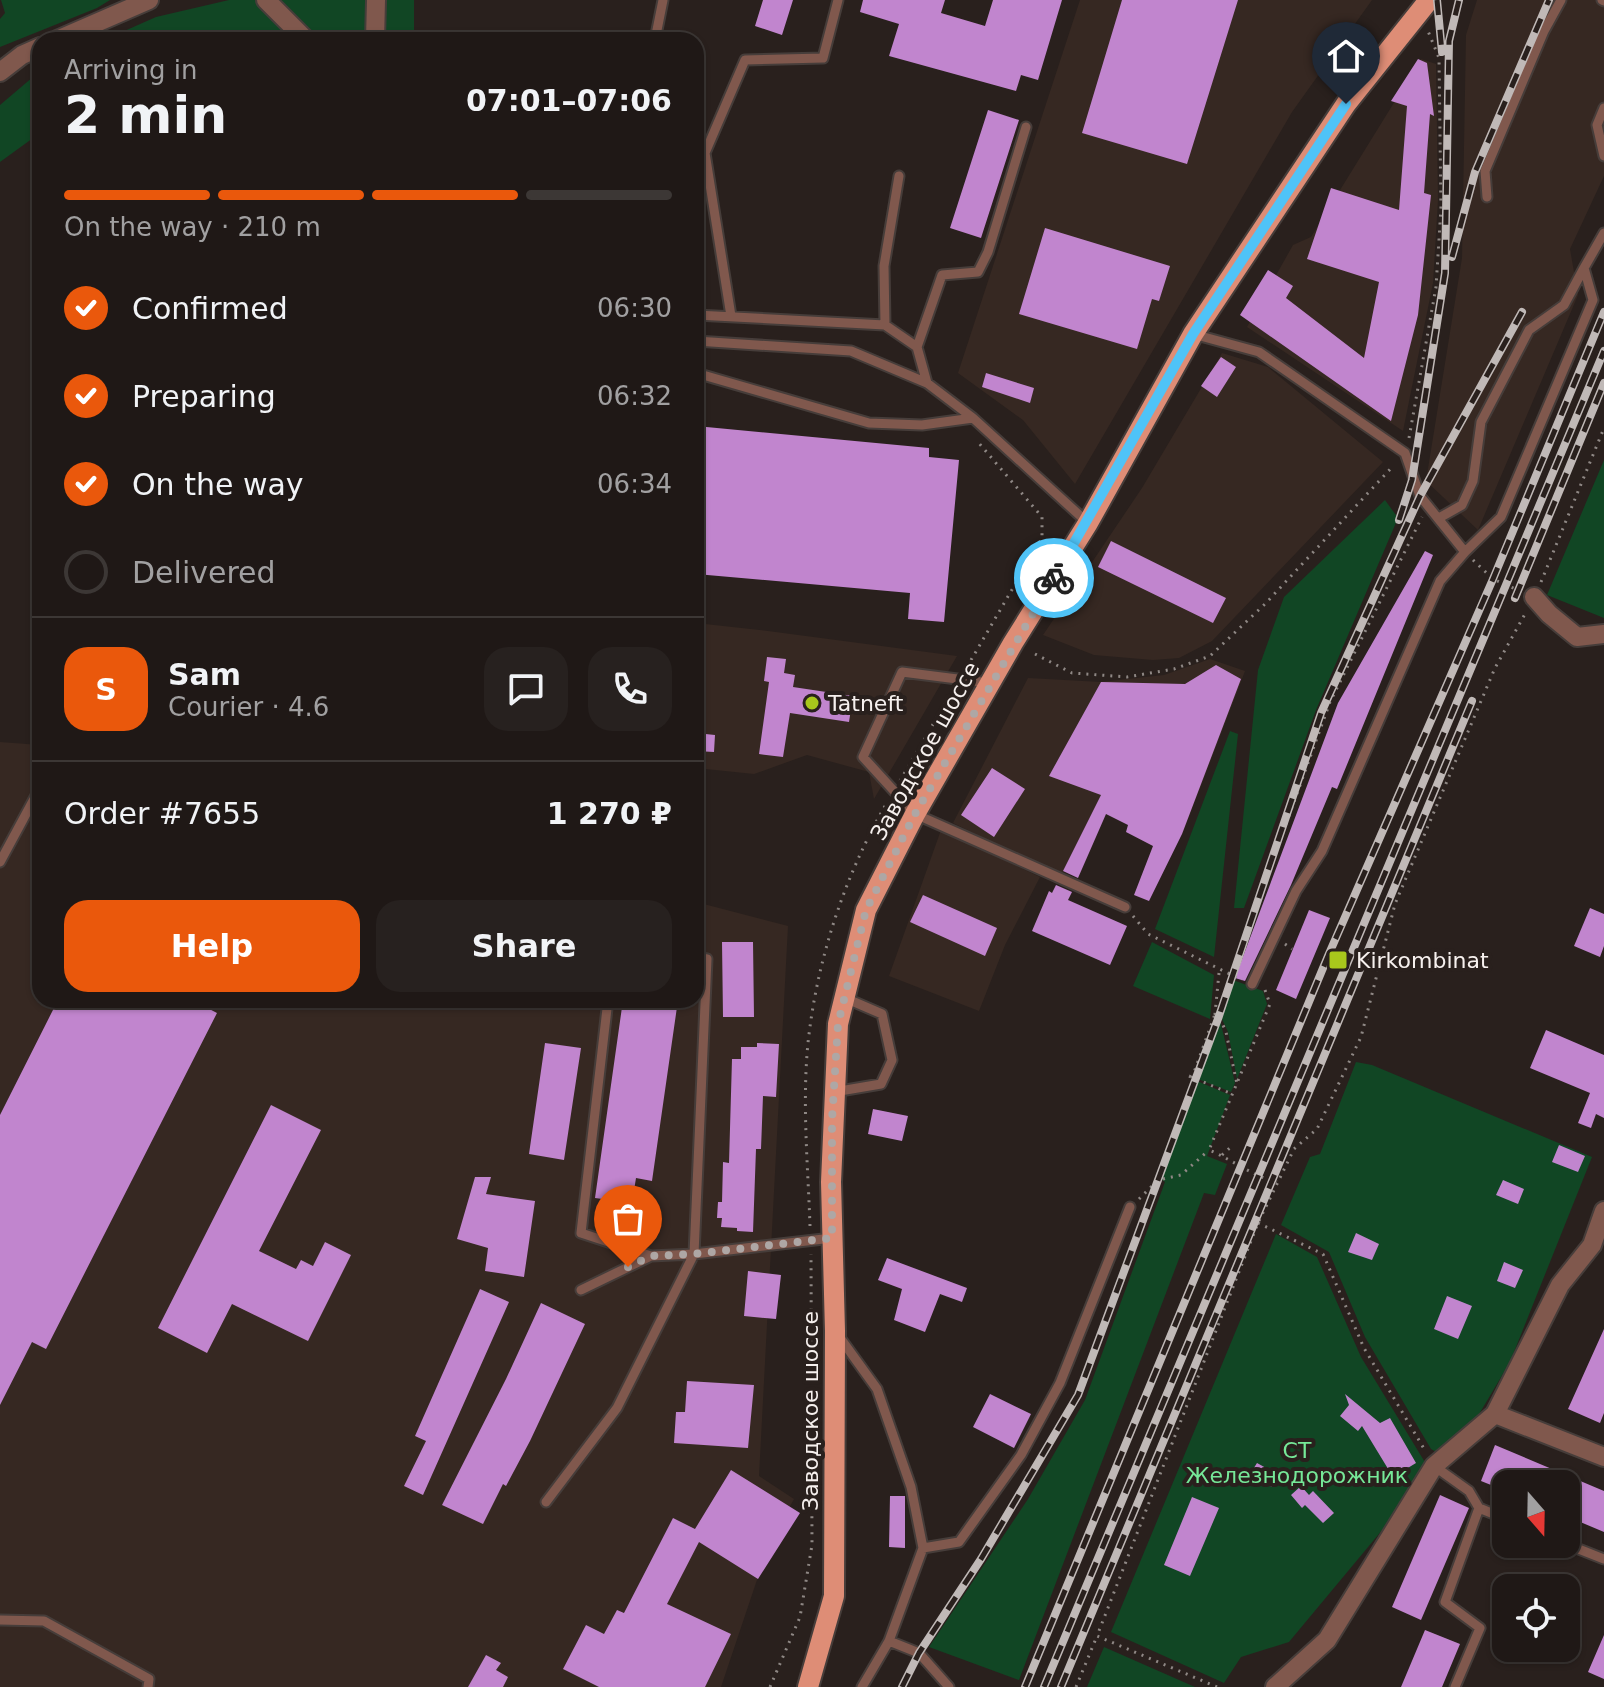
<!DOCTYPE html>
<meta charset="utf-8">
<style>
body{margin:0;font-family:"DejaVu Sans",sans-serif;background:#27211f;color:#f1f3f6;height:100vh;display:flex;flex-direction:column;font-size:30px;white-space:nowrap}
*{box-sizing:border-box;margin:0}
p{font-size:26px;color:#a1a0a1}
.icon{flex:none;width:44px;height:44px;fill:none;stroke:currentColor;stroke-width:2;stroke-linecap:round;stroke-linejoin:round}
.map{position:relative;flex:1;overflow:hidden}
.details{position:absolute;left:32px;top:32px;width:672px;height:976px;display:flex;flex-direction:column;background:#1f1816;border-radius:24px;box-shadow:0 2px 6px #0004,0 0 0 2px #3c3735}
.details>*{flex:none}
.needle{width:52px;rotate:160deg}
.fabs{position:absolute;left:1492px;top:1470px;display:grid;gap:16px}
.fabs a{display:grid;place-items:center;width:88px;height:88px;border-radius:16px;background:#1f1816;box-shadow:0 2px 6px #0004,0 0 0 2px #3c3735;font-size:40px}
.pin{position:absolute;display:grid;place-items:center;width:68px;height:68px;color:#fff;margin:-82px -34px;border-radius:50% 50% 50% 0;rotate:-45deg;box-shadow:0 0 8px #0007}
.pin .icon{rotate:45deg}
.courier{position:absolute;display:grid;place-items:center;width:80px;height:80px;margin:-40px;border:6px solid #4fc3f7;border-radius:50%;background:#fff;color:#222;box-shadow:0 2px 10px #0007}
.head em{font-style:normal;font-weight:800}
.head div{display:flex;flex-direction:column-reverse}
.head{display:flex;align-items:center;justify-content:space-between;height:136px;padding:0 32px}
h1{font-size:52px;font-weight:800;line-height:60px}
.bar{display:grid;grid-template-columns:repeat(4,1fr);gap:12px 8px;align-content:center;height:96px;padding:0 32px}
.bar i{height:10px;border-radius:6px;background:#3c3735}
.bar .current{background:#ea580c}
.bar p{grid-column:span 4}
.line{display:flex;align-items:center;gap:20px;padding:0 32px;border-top:2px solid #3c3735}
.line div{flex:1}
.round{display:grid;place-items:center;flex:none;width:84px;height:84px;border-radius:24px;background:#27211f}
ol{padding:0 32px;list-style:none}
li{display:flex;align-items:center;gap:24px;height:88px}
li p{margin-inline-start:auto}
li .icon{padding:8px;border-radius:50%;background:#ea580c;color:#fff;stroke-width:4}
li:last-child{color:#a1a0a1}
li i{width:44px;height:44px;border:4px solid #3c3735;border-radius:50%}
.cta{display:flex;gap:16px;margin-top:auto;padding:16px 32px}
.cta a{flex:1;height:92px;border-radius:24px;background:#ea580c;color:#fff;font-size:32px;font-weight:800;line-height:92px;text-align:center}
.cta a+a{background:#27211f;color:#f1f3f6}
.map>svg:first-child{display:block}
</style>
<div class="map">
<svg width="1604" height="1687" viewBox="0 0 1604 1687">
<rect width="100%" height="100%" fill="#29201d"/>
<path fill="#362822" d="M1080 0H1372L1292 112 1075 484 1023 420 958 373Z
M1477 0H1604V176L1570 249 1578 295 1478 530 1426 481 1462 258 1466 35Z
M1421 59 1436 64 1438 200 1433 283 1403 431 1247 327 1293 245 1311 237Z
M1222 353 1268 367 1383 462 1212 641 1179 658 1153 660 1094 655 1043 635 1142 488Z
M696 623 768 631 957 656 874 799 869 772 807 755 754 774 696 768Z
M1210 659 1245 671 1182 835 1101 795 1061 876 953 823 1028 678 1101 682 1164 675Z
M0 742 40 745V1000H696V902L788 926 759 1476 794 1499 769 1544 721 1687H0Z
M941 830 1040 877 1005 945 979 1011 889 976Z"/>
<path fill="#114624" d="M1 0H110L97 8 0 47V19L5 13Z
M229 0H414V40H104L156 17Z
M40 71V133L0 162V105Z
M1604 460V618L1547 595Z
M1385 500 1398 518 1316 710 1244 908H1234L1258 670 1284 597Z
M1230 731 1238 734 1214 957 1155 929Z
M1152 942 1214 975 1210 1019 1133 986Z
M1233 980 1263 991 1267 1004 1237 1079 1228 1032 1221 1017Z
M1220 1020 1235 1083 1231 1092 1198 1079Z
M1356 1062 1372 1065 1592 1157 1510 1362 1475 1421 1438 1453 1431 1449 1365 1337 1329 1252 1281 1225 1310 1157 1320 1154Z
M1197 1081 1230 1095 1207 1156 1227 1164 1215 1195 1204 1193 1019 1680 929 1647 1028 1499 1085 1400 1165 1182 1161 1179Z
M1276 1234 1317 1257 1361 1357 1426 1464 1408 1499 1289 1642 1241 1657 1224 1683 1111 1632Z
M1104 1647 1195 1687H1087Z"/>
<path fill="#c185ce" d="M763 0H793L782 35 755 26Z
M863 0H945L941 13 985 26 993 0H1062L1038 80 1021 75 1016 91 889 56 899 24 860 12Z
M1122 0H1238L1187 164 1082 133Z
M1418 59 1427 63 1434 116 1430 114 1424 193 1431 195 1418 315 1391 421 1240 315 1268 270 1293 286 1286 298 1364 358 1379 282 1307 259 1331 188 1399 210 1407 106 1391 101Z
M988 110 1019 120 981 238 950 228Z
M1045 228 1170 266 1159 301 1152 299 1137 349 1019 314Z
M1221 357 1236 367 1217 397 1201 386Z
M986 373 1034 388 1030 403 982 387Z
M696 426 929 448V457L959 460 944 622 908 619 910 593 696 574Z
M1111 541 1226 598 1213 623 1098 567Z
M1425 551 1433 555 1337 789 1332 787 1291 885 1245 981 1235 978 1338 703Z
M767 657 786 659 784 673 795 675 793 687 853 696 849 722 790 713 783 757 759 754 769 682 764 681Z
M1216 665 1241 679 1182 834 1149 901 1134 895 1153 846 1126 832 1128 825 1106 814 1078 878 1063 871 1101 795 1049 776 1101 682 1185 684Z
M696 733 715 735 714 752 696 751Z
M992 768 1025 789 994 837 961 815Z
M1056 885 1072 892 1068 900 1127 926 1110 965 1032 931 1049 891 1052 893Z
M923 895 997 928 985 956 910 922Z
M1590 908 1604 914V946L1600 957 1574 946Z
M1309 910 1330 918 1296 999 1276 990Z
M722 942H753L754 1017H723Z
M58 1000H192L217 1013 46 1349 32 1342 0 1405V1115Z
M623 1000H678L652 1181 636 1178 632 1203 595 1198Z
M1546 1030 1604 1055V1118L1596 1114 1591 1128 1578 1123 1590 1093 1530 1068Z
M545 1043 581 1048 564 1160 529 1154Z
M757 1043 779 1044 776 1097 763 1096 761 1149H756L753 1232 737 1231V1228L721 1227 722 1218H717L718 1202H722L723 1162 729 1163 732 1059H741V1047H757Z
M271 1105 321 1130 259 1251 296 1269 301 1260 313 1266 325 1242 351 1255 308 1341 232 1304 207 1353 158 1328Z
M873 1109 908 1116 902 1141 868 1134Z
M1559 1145 1585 1156 1578 1172 1552 1162Z
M475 1177H491L486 1194 535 1201 524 1277 485 1271 488 1248 457 1239Z
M1503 1180 1524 1189 1518 1204 1496 1195Z
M1356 1233 1379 1244 1372 1260 1348 1252Z
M887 1258 967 1288 962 1302 940 1294 925 1332 894 1320 902 1289 878 1280Z
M1504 1262 1523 1270 1515 1288 1497 1281Z
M748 1271 781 1275 776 1319 744 1316Z
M480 1289 509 1302 423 1495 404 1486 426 1441 415 1436Z
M1447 1296 1472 1306 1458 1339 1434 1329Z
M541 1303 585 1324 530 1441 506 1486 503 1484 483 1524 442 1505 506 1379Z
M1604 1329V1413L1600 1423 1568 1409Z
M687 1381 754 1385 748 1448 674 1443 676 1412H685Z
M990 1394 1031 1414 1014 1448 973 1427Z
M1345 1394 1380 1423 1390 1418 1416 1463 1393 1477 1362 1426 1358 1431 1340 1416 1349 1405Z
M1495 1445 1604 1491V1532L1566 1516V1484H1506V1491L1481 1481Z
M1257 1463 1279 1475 1272 1487 1250 1474Z
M731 1470 800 1513 758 1579 699 1542 667 1604 731 1634 705 1687H599L563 1669 586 1625 604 1634 617 1610 624 1613 673 1518 695 1529Z
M1301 1486 1309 1495 1313 1491 1334 1513 1323 1523 1305 1505 1302 1508 1291 1495Z
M1440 1495 1469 1508 1421 1620 1392 1607Z
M890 1496H905V1548L889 1547Z
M1192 1497 1219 1508 1190 1576 1164 1565Z
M1425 1630 1460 1644 1442 1687H1401Z
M1604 1635V1679L1588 1672Z
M486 1655 501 1663 496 1670 508 1677 503 1687H468Z"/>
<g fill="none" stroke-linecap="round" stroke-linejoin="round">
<defs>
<path id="service" d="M1602 0 1604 1
M489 40 499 37 510 40
M655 40 663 0
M1604 108 1597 125 1604 156
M899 176 884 266 885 325 917 347
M1487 197 1485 171 1544 31 1561 0
M696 315 885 325
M731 316 705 153 745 60 823 58 838 0
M1193 334 1259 352 1405 453 1420 496 1465 552 1440 581 1322 851 1296 891 1252 984
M696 341 851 351 927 383 973 418 1088 523
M696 373 869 423 922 425 973 418
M927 383 917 347 942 275 978 272 988 252 1026 127
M1439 518 1462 505 1473 481 1481 422 1529 330 1564 305 1584 268
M1465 552 1501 517 1593 300 1584 268 1604 233
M989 683 902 672 863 757 915 814 1125 907
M0 862 40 788
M608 1000 581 1233 651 1256
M834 1092 881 1084 892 1060 882 1014 845 998
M581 1290 651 1256 694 1254 832 1238
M838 1335 877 1389 911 1487 923 1548 889 1641 862 1687
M1434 1466 1469 1491 1479 1508 1506 1519
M546 1502 617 1408 694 1254 707 959 696 957
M1566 1544 1604 1559
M923 1548 959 1542 1021 1455 1060 1383 1130 1207
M0 1620 44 1621 149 1679 148 1687
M889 1641 919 1653 949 1687
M1455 1687 1480 1628 1445 1602 1479 1508"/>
<path id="minor" d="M266 0 306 40
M57 40 149 0
M375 40 376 0
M0 72 22 55 40 47
M1534 597 1549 614 1577 637 1604 634
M1495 1414 1604 1457
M1275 1687 1327 1640 1434 1466 1495 1414 1560 1285 1592 1245 1604 1211"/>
<path id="primary" d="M808 1687 834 1596 835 1331 831 1182 838 1024 866 910 915 814 1013 643 1088 523 1193 334 1346 104 1429 0"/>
</defs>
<use href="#service" stroke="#463d3a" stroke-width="13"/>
<use href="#minor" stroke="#463d3a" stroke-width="22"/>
<use href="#primary" stroke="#463d3a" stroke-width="24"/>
<path stroke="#8f8885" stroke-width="3" stroke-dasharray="2 6" stroke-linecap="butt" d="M1409 438 1436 287 1441 208 1439 58 1428 31
M1473 560 1493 579 1520 591
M1541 582 1604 428
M1035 654 1072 673 1127 677 1174 669 1210 656 1266 603 1394 465
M967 667 1042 538V517L978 442
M900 781 953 690
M1286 824 1330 702 1422 517
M1133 916 1148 934 1242 980
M1285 944 1292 949
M1219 973 1215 1014 1219 1016 1226 1032 1237 1084
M1265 990 1270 1004 1209 1150C1233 1160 1252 1176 1277 1182
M1189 1076 1232 1094
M1192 1078 1215 1014
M1222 1155 1233 1145
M1139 1199 1158 1180 1181 1175 1209 1150
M1258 1223 1323 1254 1364 1348 1426 1452
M810 1226C808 1166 802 1104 808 1043 817 959 845 874 888 801
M770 1687 800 1617 812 1545 811 1254
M1076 1687 1097 1636
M1217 1687 1097 1636 1258 1223 1294 1149 1317 1129 1361 1037 1395 904 1495 668 1525 614"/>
<use href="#service" stroke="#80584d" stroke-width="9"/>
<use href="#minor" stroke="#80584d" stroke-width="18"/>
<use href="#primary" stroke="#de8d76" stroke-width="20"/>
<defs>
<path id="rail" d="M1437 0 1442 52
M1452 257 1475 172 1549 0
M1399 520 1412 480 1445 273 1449 41 1459 0
M1515 598 1604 383
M902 1687 919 1653 981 1559 1078 1395 1219 1016 1321 713 1420 496 1522 312
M1025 1687 1328 956 1493 579 1604 312
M1044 1687 1604 351
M1061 1687 1472 701"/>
</defs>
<use href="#rail" stroke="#c0b9b7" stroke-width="8"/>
<use href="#rail" stroke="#29201d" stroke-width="5" stroke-dasharray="15" stroke-linecap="butt"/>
</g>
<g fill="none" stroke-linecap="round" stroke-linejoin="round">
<path stroke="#aea7a5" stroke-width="8" stroke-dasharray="0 14.4" d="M628 1267 651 1256 694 1254 832 1238V1120L838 1024 866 910 915 814 1054 578"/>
<path stroke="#4fc3f7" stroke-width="10" d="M1054 578 1193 334 1346 104"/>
</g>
<g fill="#a8c71c" stroke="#29201d" stroke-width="3">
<circle cx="812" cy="703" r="8"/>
<rect x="1328" y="950" width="20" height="20" rx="4"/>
</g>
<g text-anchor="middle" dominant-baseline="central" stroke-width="8" stroke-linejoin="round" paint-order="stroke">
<g font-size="22" fill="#f6f0ee" stroke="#29201d" text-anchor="start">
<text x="828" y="703">Tatneft</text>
<text x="1356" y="960">Kirkombinat</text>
</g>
<g font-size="22" fill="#f6f0ee" stroke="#29201d">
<text transform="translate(925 751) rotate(-61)">Заводское шоссе</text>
<text transform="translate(810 1411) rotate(-90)">Заводское шоссе</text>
</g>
<g font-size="22" fill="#76e898" stroke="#29201d">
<text x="1297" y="1450">СТ<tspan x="1297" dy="25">Железнодорожник</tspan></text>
</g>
</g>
</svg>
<div class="fabs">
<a><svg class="needle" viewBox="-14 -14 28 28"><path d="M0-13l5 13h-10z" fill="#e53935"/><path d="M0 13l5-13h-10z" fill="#a1a0a1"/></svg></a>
<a><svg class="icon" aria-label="locate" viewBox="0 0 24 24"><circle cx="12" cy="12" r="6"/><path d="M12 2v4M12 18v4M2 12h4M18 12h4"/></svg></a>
</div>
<div class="pin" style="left:628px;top:1267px;background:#ea580c"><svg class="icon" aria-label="bag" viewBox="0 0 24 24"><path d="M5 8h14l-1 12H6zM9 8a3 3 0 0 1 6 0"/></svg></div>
<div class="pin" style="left:1346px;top:104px;background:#1f2937"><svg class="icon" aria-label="home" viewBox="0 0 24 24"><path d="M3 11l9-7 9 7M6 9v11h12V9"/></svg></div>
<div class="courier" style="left:1054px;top:578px"><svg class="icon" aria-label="bike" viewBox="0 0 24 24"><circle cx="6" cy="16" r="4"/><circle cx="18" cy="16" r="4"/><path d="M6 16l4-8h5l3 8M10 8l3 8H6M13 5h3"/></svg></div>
<section class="details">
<div class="head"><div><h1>2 min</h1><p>Arriving in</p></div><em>07:01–07:06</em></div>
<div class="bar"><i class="current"></i><i class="current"></i><i class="current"></i><i></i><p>On the way · 210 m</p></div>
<ol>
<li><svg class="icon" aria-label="check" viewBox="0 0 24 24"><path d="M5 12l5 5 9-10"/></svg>Confirmed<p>06:30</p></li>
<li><svg class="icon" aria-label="check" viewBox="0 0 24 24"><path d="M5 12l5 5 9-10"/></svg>Preparing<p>06:32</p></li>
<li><svg class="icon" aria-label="check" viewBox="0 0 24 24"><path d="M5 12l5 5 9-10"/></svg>On the way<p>06:34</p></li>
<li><i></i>Delivered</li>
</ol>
<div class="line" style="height:144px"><b class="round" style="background:#ea580c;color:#fff">S</b><div><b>Sam</b><p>Courier · 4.6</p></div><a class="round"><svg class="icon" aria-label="chat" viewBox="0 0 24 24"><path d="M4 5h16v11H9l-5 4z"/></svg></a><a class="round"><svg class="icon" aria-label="phone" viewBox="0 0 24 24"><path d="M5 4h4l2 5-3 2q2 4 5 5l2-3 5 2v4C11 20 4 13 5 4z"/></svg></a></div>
<div class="line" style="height:104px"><div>Order #7655</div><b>1 270 ₽</b></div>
<div class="cta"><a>Help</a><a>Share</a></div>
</section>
</div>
